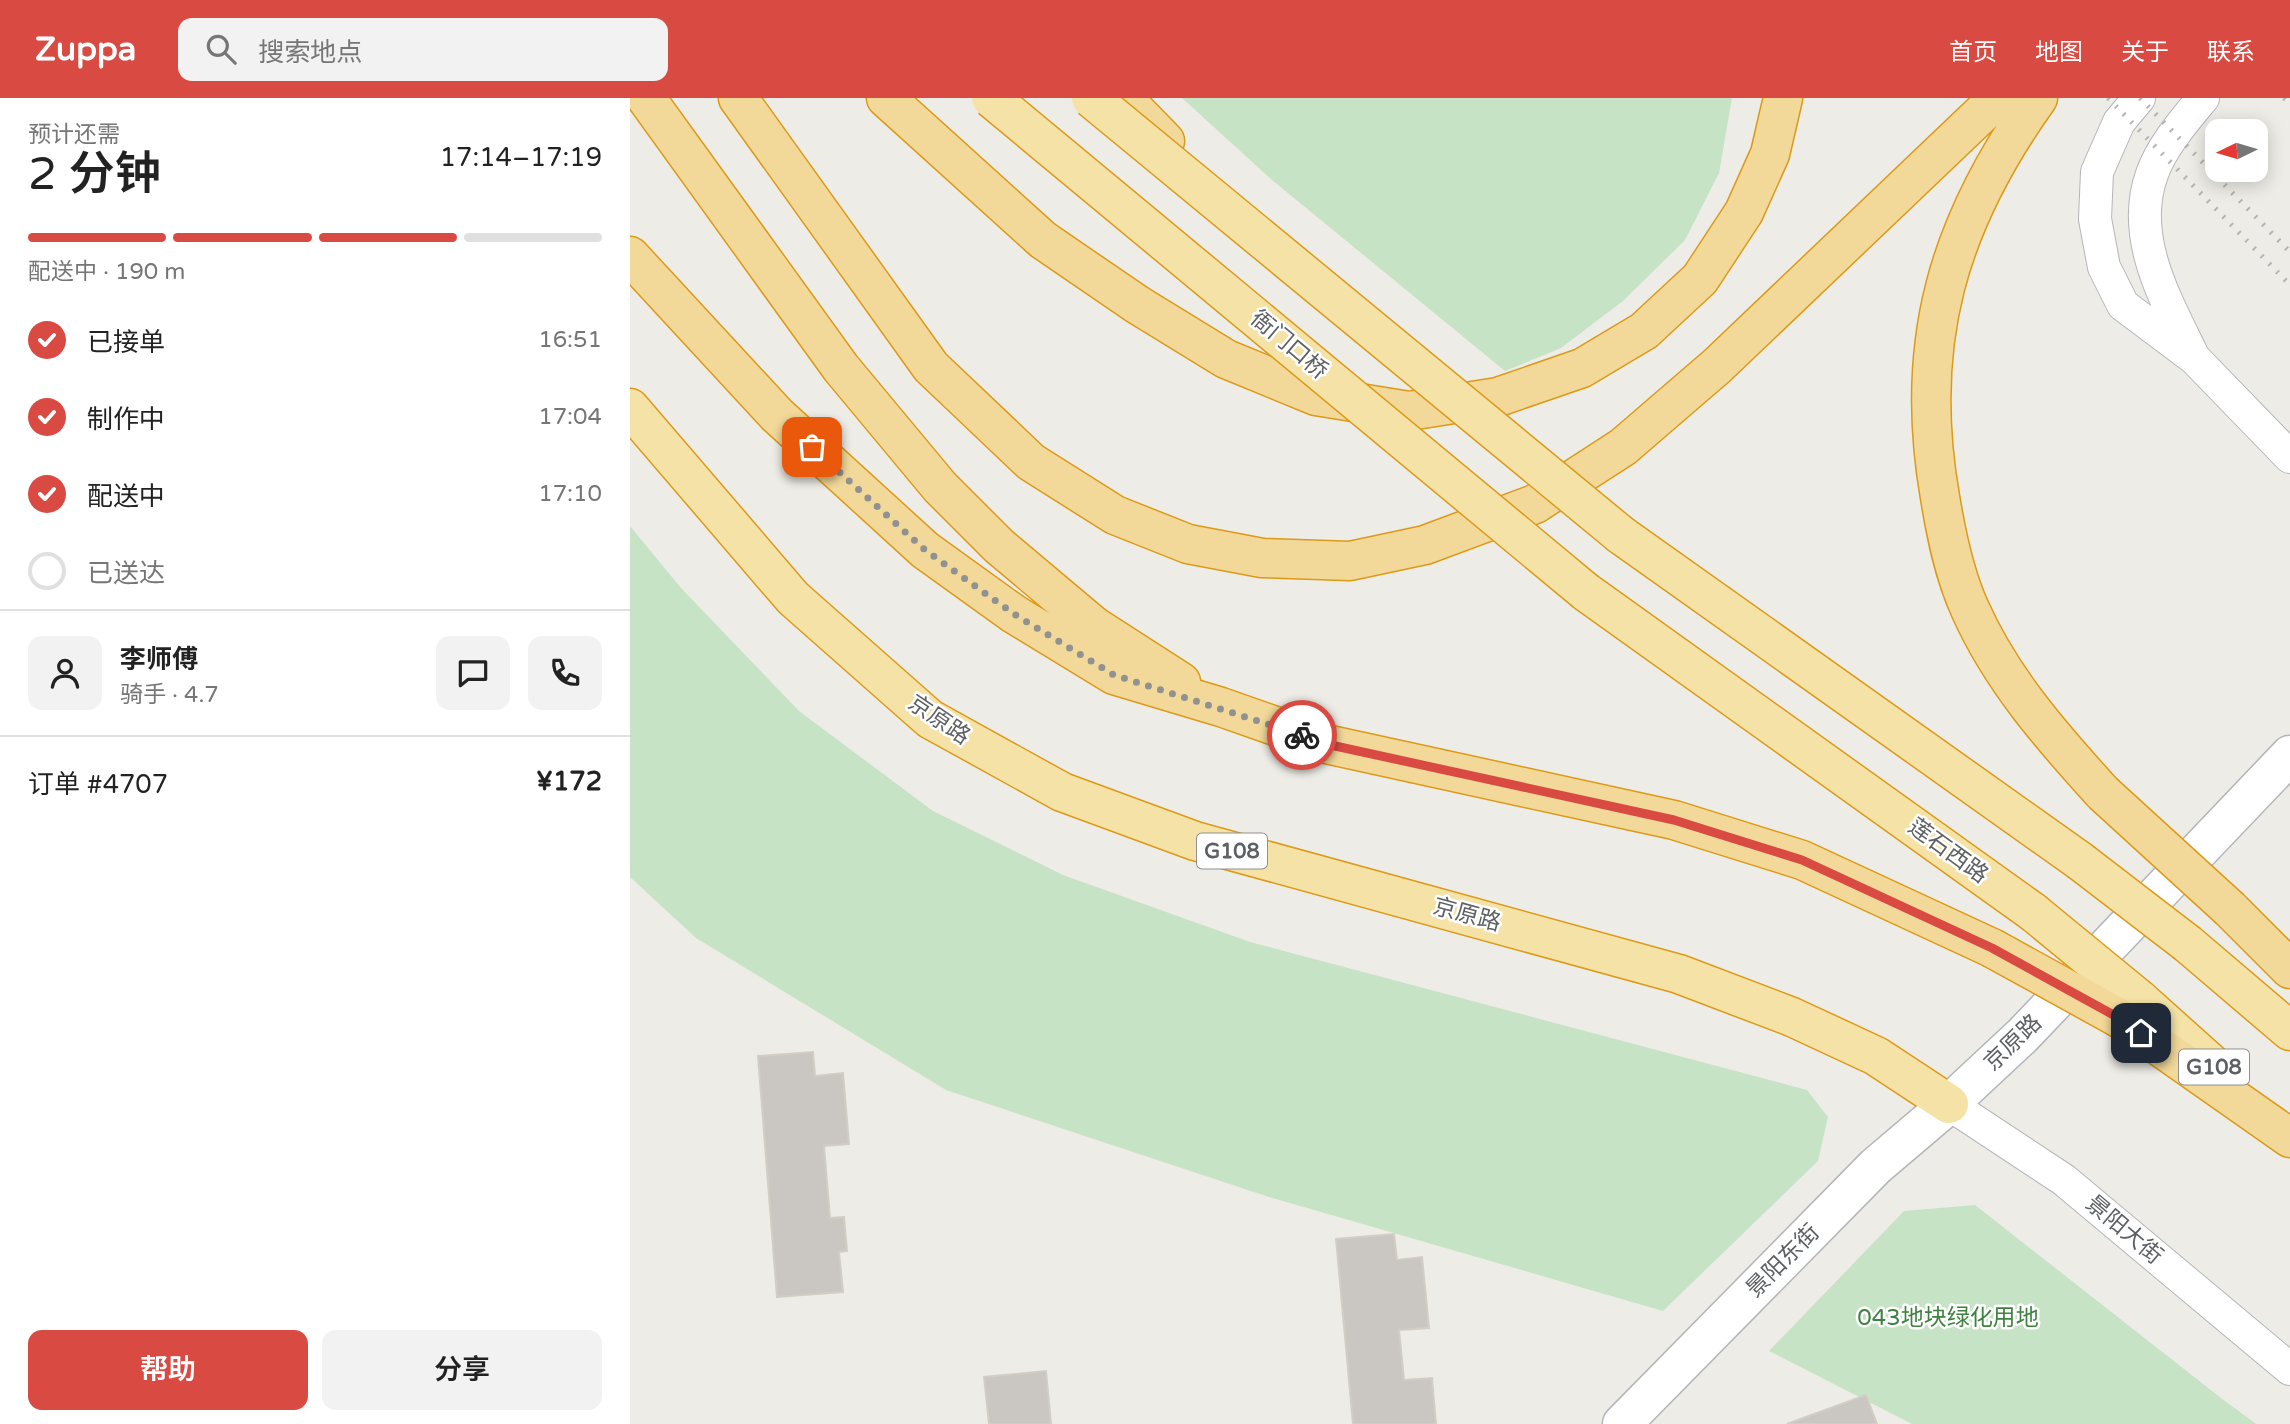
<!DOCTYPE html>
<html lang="zh">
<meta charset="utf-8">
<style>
body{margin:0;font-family:"Varela Round","Noto Sans SC",sans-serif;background:#f2f2f2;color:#222;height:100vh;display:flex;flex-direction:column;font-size:26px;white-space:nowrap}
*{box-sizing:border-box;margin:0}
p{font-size:23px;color:#767676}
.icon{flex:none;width:38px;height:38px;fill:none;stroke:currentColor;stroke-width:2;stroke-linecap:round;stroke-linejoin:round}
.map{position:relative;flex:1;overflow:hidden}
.panel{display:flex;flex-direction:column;background:#fff;width:630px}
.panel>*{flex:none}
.needle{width:46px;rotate:265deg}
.fabs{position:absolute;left:1575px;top:21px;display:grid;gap:14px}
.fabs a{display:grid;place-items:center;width:63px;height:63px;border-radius:14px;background:#fff;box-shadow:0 4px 18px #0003;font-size:35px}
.pin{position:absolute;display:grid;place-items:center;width:60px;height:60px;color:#fff;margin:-30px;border-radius:14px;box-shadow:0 4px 10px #0006}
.courier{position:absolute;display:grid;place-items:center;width:70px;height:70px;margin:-35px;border:5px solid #d84a42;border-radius:50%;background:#fff;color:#222;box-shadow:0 2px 9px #0007}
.summary em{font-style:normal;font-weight:600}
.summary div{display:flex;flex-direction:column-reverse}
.summary{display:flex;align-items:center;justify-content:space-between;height:119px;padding:0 28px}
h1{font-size:46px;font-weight:600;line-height:52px}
.bar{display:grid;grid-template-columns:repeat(4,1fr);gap:10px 7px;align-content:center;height:84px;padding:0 28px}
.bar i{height:9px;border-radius:5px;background:#e0e0e0}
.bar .selected{background:#d84a42}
.bar p{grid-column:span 4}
.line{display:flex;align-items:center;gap:18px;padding:0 28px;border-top:2px solid #e0e0e0}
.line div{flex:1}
.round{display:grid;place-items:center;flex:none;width:74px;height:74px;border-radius:14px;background:#f2f2f2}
ol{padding:0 28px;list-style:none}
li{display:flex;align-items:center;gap:21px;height:77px}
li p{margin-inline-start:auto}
li .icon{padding:7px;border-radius:50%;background:#d84a42;color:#fff;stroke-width:4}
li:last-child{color:#767676}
li i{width:38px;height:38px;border:4px solid #e0e0e0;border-radius:50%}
.primary-button{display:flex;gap:14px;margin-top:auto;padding:14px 28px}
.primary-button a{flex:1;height:80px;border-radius:14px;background:#d84a42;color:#fff;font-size:28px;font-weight:600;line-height:80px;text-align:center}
.primary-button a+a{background:#f2f2f2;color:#222}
header{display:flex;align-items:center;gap:42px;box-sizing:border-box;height:98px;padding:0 35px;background:#d84a42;color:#fff}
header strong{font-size:33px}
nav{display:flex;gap:38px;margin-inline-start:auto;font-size:24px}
.search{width:490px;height:63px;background:#f2f2f2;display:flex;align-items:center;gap:18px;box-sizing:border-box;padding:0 24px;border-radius:14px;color:#767676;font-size:26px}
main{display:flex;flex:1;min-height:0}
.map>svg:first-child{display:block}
</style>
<header>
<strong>Zuppa</strong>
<div class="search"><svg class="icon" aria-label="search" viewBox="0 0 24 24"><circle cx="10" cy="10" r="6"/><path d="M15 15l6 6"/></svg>搜索地点</div>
<nav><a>首页</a><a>地图</a><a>关于</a><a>联系</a></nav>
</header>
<main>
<section class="panel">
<div class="summary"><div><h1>2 分钟</h1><p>预计还需</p></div><em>17:14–17:19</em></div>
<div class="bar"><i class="selected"></i><i class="selected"></i><i class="selected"></i><i></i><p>配送中 · 190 m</p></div>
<ol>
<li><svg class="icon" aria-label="check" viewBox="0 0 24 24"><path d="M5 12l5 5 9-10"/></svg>已接单<p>16:51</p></li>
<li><svg class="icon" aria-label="check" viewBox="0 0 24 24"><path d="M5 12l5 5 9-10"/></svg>制作中<p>17:04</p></li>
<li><svg class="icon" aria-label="check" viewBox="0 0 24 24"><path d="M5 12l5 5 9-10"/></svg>配送中<p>17:10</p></li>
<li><i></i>已送达</li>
</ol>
<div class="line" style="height:126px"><a class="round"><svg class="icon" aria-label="person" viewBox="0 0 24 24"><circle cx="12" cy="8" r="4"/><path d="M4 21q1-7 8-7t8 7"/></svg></a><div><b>李师傅</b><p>骑手 · 4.7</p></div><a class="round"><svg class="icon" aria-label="chat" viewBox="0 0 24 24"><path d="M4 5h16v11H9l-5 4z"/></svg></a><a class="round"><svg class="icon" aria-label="phone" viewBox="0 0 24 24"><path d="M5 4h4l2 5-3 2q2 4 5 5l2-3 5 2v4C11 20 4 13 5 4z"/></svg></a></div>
<div class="line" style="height:91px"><div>订单 #4707</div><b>¥172</b></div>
<div class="primary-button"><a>帮助</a><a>分享</a></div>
</section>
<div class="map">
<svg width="1660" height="1326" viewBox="0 0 1660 1326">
<rect width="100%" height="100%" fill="#eeece6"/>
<path fill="#c6e3c5" d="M552 0H1102L1089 75 1055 142 993 203 931 250 875 273 642 82Z
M0 428 51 490 169 613 303 713 433 777 620 844 1177 992 1198 1019 1188 1063 1033 1213 639 1099 316 992 66 840 0 779Z
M1345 1107 1591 1300 1626 1326H1282L1139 1253 1274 1113Z"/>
<path fill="#cac7c2" stroke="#d2cec5" stroke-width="2" d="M183 954 185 978 213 975 219 1046 194 1048 200 1120 214 1119 217 1153 209 1154 213 1194 147 1199 128 958Z
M764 1136 767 1162 792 1159 799 1230 769 1232 774 1282 802 1280 806 1326H723L706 1141Z
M416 1273 421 1326H359L354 1279Z
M1236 1297 1247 1326H1157Z"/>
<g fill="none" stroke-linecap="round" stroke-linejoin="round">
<defs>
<path id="minor" d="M1509 0 1489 24 1467 74 1465 121 1474 169 1493 207 1565 261 1660 359
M1562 256C1536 202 1499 139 1522 76 1532 48 1554 23 1573 0
M1319 1006 1434 1082 1660 1271"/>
<path id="tertiary" d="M992 1326 1246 1068 1319 1006"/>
<path id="secondary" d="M1319 1006 1392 938 1660 657"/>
<path id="trunk" d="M0 310 163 500 300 621 432 694 565 743 1049 876 1162 919 1246 958 1319 1006
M991 437 1450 763
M956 494 1403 814
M1558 846 1660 933
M1509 901 1596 979"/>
<path id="motorway" d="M16 0 211 270 310 389 369 448 464 528 551 584
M108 0 301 269 401 364 485 417 558 446 632 460 720 463 795 447 905 406 993 349 1087 268 1368 0
M256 0 413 142 508 207 596 261 686 298 779 313 868 299 952 270 1014 233 1070 181 1114 114 1140 56 1153 0
M493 0 535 43
M1408 0C1318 126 1283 245 1310 399 1316 436 1324 476 1340 511 1371 581 1422 639 1473 695
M0 158 147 317 295 452 384 516 484 577 591 609 696 646 1044 722 1172 762 1362 850
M1600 811 1660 871
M1489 920 1660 1040"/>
</defs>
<use href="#minor" stroke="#b3b6b9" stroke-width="34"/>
<use href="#tertiary" stroke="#b3b6b9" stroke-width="41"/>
<use href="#secondary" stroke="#b2b5b9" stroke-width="41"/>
<use href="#trunk" stroke="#dc9a18" stroke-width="41"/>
<use href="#motorway" stroke="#dc9a18" stroke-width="41"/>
<use href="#minor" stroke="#fff" stroke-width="32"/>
<use href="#tertiary" stroke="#fff" stroke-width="38"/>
<use href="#secondary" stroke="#fff" stroke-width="38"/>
<use href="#trunk" stroke="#f4e2a6" stroke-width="38"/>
<use href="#motorway" stroke="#f2d999" stroke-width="38"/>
<path stroke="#b3b4b4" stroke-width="5" stroke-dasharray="2 9" stroke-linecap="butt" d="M1478 0 1660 187
M1510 0 1660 154
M1654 0 1660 6"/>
<defs>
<path id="trunk-bridge" d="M361 0 956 494
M461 0 991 437
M1450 763 1558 846
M1403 814 1509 901"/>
<path id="motorway-bridge" d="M1473 695 1600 811
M1362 850 1489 920"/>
</defs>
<use href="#trunk-bridge" stroke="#dc9a18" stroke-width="41" stroke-linecap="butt"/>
<use href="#motorway-bridge" stroke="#dc9a18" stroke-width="41" stroke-linecap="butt"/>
<use href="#trunk-bridge" stroke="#f4e2a6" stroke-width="38"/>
<use href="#motorway-bridge" stroke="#f2d999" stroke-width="38"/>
</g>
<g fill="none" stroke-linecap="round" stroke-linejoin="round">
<path stroke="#909292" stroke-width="7" stroke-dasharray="0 12.6" d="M182 349 295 452 384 516 484 577 672 637"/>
<path stroke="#d84a42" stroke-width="9" d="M672 637 696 646 1044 722 1172 762 1362 850 1489 920 1511 935"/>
</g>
<g text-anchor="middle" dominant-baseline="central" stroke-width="5" stroke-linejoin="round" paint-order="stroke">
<g fill="#fff" stroke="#8e9092" stroke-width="2">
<rect x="567" y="735.5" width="70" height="35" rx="5"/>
<rect x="1549" y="951.5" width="70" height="35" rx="5"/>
</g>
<g font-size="21" font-weight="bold" fill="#5d6164">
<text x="602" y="753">G108</text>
<text x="1584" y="969">G108</text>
</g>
<g font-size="23" fill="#5d6164" stroke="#fff">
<text transform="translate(659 247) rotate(40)">衙门口桥</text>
<text transform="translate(309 622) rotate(34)">京原路</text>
<text transform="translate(1318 753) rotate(36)">莲石西路</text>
<text transform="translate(837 817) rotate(15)">京原路</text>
<text transform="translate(1383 945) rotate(-44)">京原路</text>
<text transform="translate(1494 1132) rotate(40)">景阳大街</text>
<text transform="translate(1153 1163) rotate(-45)">景阳东街</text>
</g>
<g font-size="23" fill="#3f8240" stroke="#fff">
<text x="1318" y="1220">043地块绿化用地</text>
</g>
</g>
</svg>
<div class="fabs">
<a><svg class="needle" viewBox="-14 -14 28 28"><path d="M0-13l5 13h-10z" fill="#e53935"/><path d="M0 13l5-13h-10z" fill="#767676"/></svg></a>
</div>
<div class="pin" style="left:182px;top:349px;background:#ea580c"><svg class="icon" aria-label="bag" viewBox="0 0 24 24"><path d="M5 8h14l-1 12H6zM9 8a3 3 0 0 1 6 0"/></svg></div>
<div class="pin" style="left:1511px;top:935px;background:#1f2937"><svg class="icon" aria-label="home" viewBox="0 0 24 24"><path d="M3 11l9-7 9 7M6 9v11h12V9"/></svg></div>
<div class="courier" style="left:672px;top:637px"><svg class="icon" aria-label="bike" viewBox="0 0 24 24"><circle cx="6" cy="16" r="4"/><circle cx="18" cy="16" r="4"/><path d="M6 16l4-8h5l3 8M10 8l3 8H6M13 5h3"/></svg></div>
</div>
</main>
